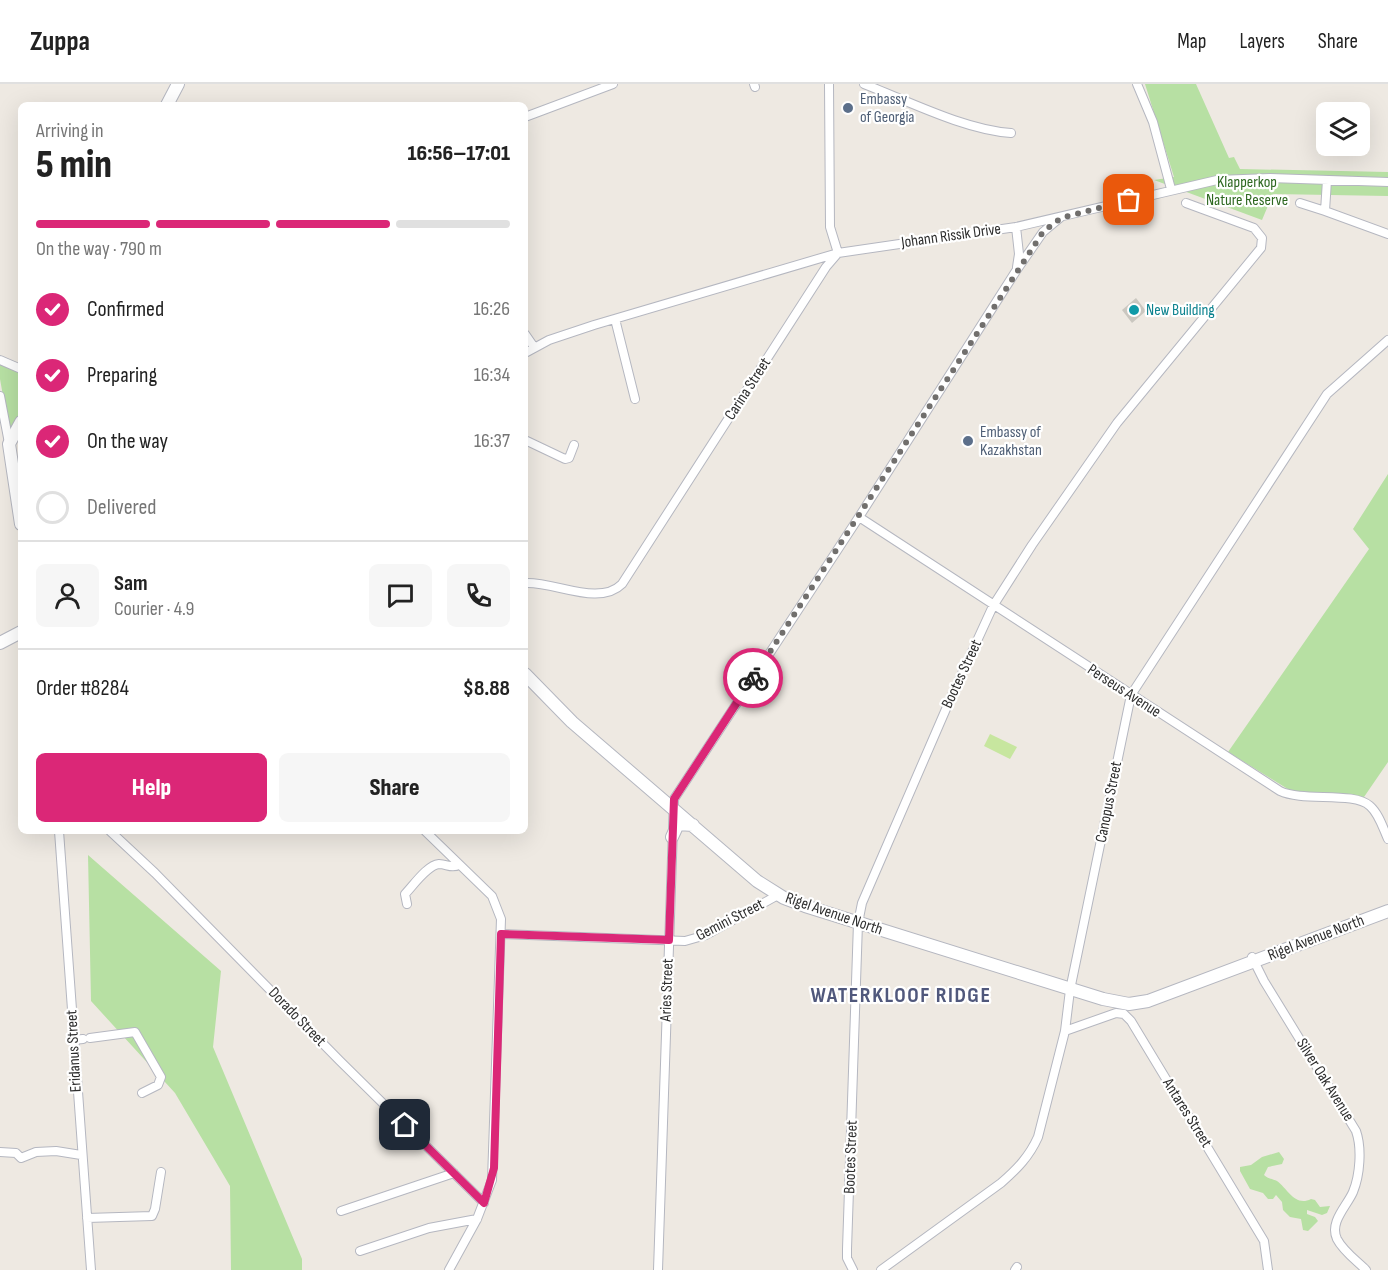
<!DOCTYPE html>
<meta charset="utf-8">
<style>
body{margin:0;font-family:"Sofia Sans Condensed",sans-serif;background:#f6f6f6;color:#222;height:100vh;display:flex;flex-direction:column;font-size:22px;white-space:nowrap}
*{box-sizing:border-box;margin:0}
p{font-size:20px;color:#767676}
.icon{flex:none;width:33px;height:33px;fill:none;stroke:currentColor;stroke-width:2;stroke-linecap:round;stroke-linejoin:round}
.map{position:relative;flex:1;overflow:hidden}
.sheet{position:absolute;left:18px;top:18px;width:510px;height:732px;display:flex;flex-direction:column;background:#fff;border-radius:9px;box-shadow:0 6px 24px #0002}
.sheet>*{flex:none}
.fabs{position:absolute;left:1316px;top:18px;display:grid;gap:12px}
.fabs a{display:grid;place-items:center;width:54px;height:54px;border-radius:9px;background:#fff;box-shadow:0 6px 24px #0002;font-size:30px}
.pin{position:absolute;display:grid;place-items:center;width:51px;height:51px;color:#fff;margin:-26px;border-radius:12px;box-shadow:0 3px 9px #0006}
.courier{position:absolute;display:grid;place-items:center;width:60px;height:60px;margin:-30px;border:4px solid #db2777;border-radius:50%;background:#fff;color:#222;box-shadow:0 2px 8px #0007}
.summary em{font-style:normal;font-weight:800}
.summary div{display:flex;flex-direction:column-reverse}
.summary{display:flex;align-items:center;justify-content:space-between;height:102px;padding:0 18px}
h1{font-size:39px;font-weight:800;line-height:45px}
.bar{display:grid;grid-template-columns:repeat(4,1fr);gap:9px 6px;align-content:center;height:72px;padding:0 18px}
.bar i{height:8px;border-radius:4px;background:#e0e0e0}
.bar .active{background:#db2777}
.bar p{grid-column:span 4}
.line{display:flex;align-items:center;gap:15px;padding:0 18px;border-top:2px solid #e0e0e0}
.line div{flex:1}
.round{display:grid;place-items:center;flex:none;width:63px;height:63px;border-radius:9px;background:#f6f6f6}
ol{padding:0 18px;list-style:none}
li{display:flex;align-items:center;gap:18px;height:66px}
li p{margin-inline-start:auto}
li .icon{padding:6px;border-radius:50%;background:#db2777;color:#fff;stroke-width:4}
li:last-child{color:#767676}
li i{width:33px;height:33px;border:3px solid #e0e0e0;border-radius:50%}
.action{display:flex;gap:12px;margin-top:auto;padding:12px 18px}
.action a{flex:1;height:69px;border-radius:9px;background:#db2777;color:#fff;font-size:24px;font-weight:800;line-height:69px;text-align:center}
.action a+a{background:#f6f6f6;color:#222}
header{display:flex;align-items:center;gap:36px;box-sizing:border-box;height:84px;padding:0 30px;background:#fff;border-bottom:2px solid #e0e0e0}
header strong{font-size:28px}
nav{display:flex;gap:33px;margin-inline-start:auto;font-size:21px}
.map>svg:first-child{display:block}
</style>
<header>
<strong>Zuppa</strong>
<nav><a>Map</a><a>Layers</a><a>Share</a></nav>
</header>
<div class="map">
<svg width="1388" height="1186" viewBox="0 0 1388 1186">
<rect width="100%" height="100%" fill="#eee9e2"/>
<path fill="#b7e0a3" d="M1145 0H1196L1229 74 1234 73 1240 85 1388 88V112L1273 110 1262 136 1154 96 1174 93Z
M0 280 21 290V326L11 346H9L0 295Z
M1388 390V678L1364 713 1291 707 1228 668 1369 465 1353 445Z
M88 771 221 887 213 963 302 1175V1186H231L230 1102 175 1009 91 917Z
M1279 1068 1284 1075 1282 1080 1268 1083 1264 1091C1268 1095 1273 1095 1277 1097 1288 1105 1295 1123 1311 1115L1315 1116 1320 1123 1330 1122 1327 1129 1322 1131 1307 1126V1130L1315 1133 1318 1137 1308 1147 1303 1146 1301 1135 1290 1133 1283 1126 1282 1118 1276 1111 1273 1115H1268L1263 1109 1250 1105 1240 1087V1083L1251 1081 1262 1073Z"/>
<path fill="#c7e69f" d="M990 650 1017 663 1010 675 984 662Z"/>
<path fill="#cac7c0" d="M1136 214 1146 227 1132 239 1122 226Z"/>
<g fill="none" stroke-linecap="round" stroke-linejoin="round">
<defs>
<path id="street" d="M754 0 755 3
M864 0C908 17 965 46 1011 49
M1137 0 1153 38 1171 105
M525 33 613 0
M1327 96 1325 127 1388 150
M1300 119 1325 127
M1016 143 1019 170 1017 183
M615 235 635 315
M525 250 534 263
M525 269 549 256 594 241 838 169 1016 143 1217 96 1270 94 1388 98
M0 276 21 285
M0 312 9 359
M525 356 565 375 569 374 574 361
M859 433 1280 707C1303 718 1354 707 1370 722 1379 730 1383 744 1388 755
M525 499C554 497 599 523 622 500L826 183 838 169 830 143 829 0
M59 747 91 1186
M110 747 155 789 340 977 484 1119
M425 747 492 812 501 835 492 1096 477 1135 449 1186
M407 820 405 810C413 802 427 781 439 780 447 780 451 785 459 781
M502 850 685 857 706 851 778 811
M1252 873 1264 897 1356 1047C1362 1064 1360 1091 1353 1108 1347 1122 1329 1138 1337 1155 1343 1167 1357 1177 1366 1186
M1065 947 1116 929 1124 930 1131 937 1264 1157 1268 1186
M90 954 135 948 161 993 158 1001 142 1009
M73 956 83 955
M0 1068 16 1069 21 1074 36 1068 56 1067 81 1071
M341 1127 454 1089
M87 1134 152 1132 155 1125 161 1088
M360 1167 429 1144 477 1135
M658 1186 674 715 859 433 1016 187 1043 148 1061 133
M853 1186 847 1174V1165L858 839 862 819 949 618 993 522 1032 461 1117 339 1261 164 1262 154 1254 144 1186 119
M881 1186 1001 1099C1017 1085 1029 1073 1038 1053L1065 947 1070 906 1131 611 1327 310 1388 256
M1015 1186 1017 1183"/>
<path id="secondary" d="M167 21 178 0
M21 338 9 360 21 440
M0 559 21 548
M525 590 572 638 757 797 784 814 805 822 1103 915 1129 920 1148 917 1388 827
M672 753 678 740 693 741"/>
</defs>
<use href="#street" stroke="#b5b7c0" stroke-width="10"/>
<use href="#secondary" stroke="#b5b7c0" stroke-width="14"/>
<use href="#street" stroke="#fff" stroke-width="8"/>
<use href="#secondary" stroke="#fff" stroke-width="12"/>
</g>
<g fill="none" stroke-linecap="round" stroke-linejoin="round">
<path stroke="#716f6d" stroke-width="6" stroke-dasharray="0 10.8" d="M753 594 1043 148 1061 134 1129 116"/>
<path stroke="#db2777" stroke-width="8" d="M405 1041 484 1119 494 1084 501 850 669 856 674 715 753 594"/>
</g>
<g fill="#5c6f8a" stroke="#fff" stroke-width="2">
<circle cx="848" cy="24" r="6"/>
<circle cx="968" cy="357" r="6"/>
</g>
<circle fill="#0f9aa8" stroke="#fff" stroke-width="2" cx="1134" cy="226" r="6"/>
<g text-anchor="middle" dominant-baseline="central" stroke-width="4.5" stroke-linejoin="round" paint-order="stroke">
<g font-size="16" fill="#4e5e75" stroke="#fff" text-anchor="start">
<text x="860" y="15">Embassy<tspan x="860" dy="18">of Georgia</tspan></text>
<text x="980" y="348">Embassy of<tspan x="980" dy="18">Kazakhstan</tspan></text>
</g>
<g font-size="16" fill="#2e6821" stroke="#fff">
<text x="1247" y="98">Klapperkop<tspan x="1247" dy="18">Nature Reserve</tspan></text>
</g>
<g font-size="16" fill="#2e2e2e" stroke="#fff">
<text transform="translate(951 152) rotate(-8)">Johann Rissik Drive</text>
<text transform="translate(748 305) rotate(-57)">Carina Street</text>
<text transform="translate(962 590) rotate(-65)">Bootes Street</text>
<text transform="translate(1124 607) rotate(33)">Perseus Avenue</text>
<text transform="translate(1109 718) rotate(-79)">Canopus Street</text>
<text transform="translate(834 830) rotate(19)">Rigel Avenue North</text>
<text transform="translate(730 836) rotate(-27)">Gemini Street</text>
<text transform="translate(1316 854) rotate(-21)">Rigel Avenue North</text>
<text transform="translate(667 906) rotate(-88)">Aries Street</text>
<text transform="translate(297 933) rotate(46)">Dorado Street</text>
<text transform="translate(74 967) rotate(-93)">Eridanus Street</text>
<text transform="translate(1325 996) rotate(58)">Silver Oak Avenue</text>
<text transform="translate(1187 1029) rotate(58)">Antares Street</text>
<text transform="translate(851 1073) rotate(-88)">Bootes Street</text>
</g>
<g font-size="16" fill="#0d838f" stroke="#fff" text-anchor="start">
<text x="1146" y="226">New Building</text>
</g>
<g font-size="22" font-weight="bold" letter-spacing="1.5" fill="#50587c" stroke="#fff">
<text x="901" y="911">WATERKLOOF RIDGE</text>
</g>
</g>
</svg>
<div class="fabs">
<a><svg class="icon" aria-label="layers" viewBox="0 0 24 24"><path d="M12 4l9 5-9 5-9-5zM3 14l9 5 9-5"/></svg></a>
</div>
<div class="pin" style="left:1129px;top:116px;background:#ea580c"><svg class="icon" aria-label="bag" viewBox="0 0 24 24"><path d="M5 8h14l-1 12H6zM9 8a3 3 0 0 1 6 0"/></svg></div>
<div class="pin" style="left:405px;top:1041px;background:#1f2937"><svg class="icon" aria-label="home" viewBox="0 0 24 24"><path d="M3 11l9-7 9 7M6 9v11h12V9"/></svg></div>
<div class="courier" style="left:753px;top:594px"><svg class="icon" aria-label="bike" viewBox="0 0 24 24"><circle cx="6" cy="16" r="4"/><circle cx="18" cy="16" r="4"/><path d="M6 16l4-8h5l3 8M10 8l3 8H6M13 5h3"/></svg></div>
<section class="sheet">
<div class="summary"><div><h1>5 min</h1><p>Arriving in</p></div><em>16:56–17:01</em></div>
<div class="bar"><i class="active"></i><i class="active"></i><i class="active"></i><i></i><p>On the way · 790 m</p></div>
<ol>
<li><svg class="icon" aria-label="check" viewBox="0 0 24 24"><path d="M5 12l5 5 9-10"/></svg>Confirmed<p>16:26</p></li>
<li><svg class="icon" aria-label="check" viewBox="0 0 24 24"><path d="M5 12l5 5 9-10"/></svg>Preparing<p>16:34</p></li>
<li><svg class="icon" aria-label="check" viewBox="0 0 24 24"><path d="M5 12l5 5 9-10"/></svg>On the way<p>16:37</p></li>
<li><i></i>Delivered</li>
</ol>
<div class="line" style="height:108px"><a class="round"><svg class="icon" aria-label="person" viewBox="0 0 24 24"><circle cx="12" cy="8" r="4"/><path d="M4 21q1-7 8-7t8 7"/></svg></a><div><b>Sam</b><p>Courier · 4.9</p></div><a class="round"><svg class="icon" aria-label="chat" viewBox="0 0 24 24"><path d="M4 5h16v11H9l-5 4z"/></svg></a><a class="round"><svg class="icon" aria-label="phone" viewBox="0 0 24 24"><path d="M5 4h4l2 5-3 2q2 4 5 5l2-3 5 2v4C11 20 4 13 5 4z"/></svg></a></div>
<div class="line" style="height:78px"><div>Order #8284</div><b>$8.88</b></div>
<div class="action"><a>Help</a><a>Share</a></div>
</section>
</div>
